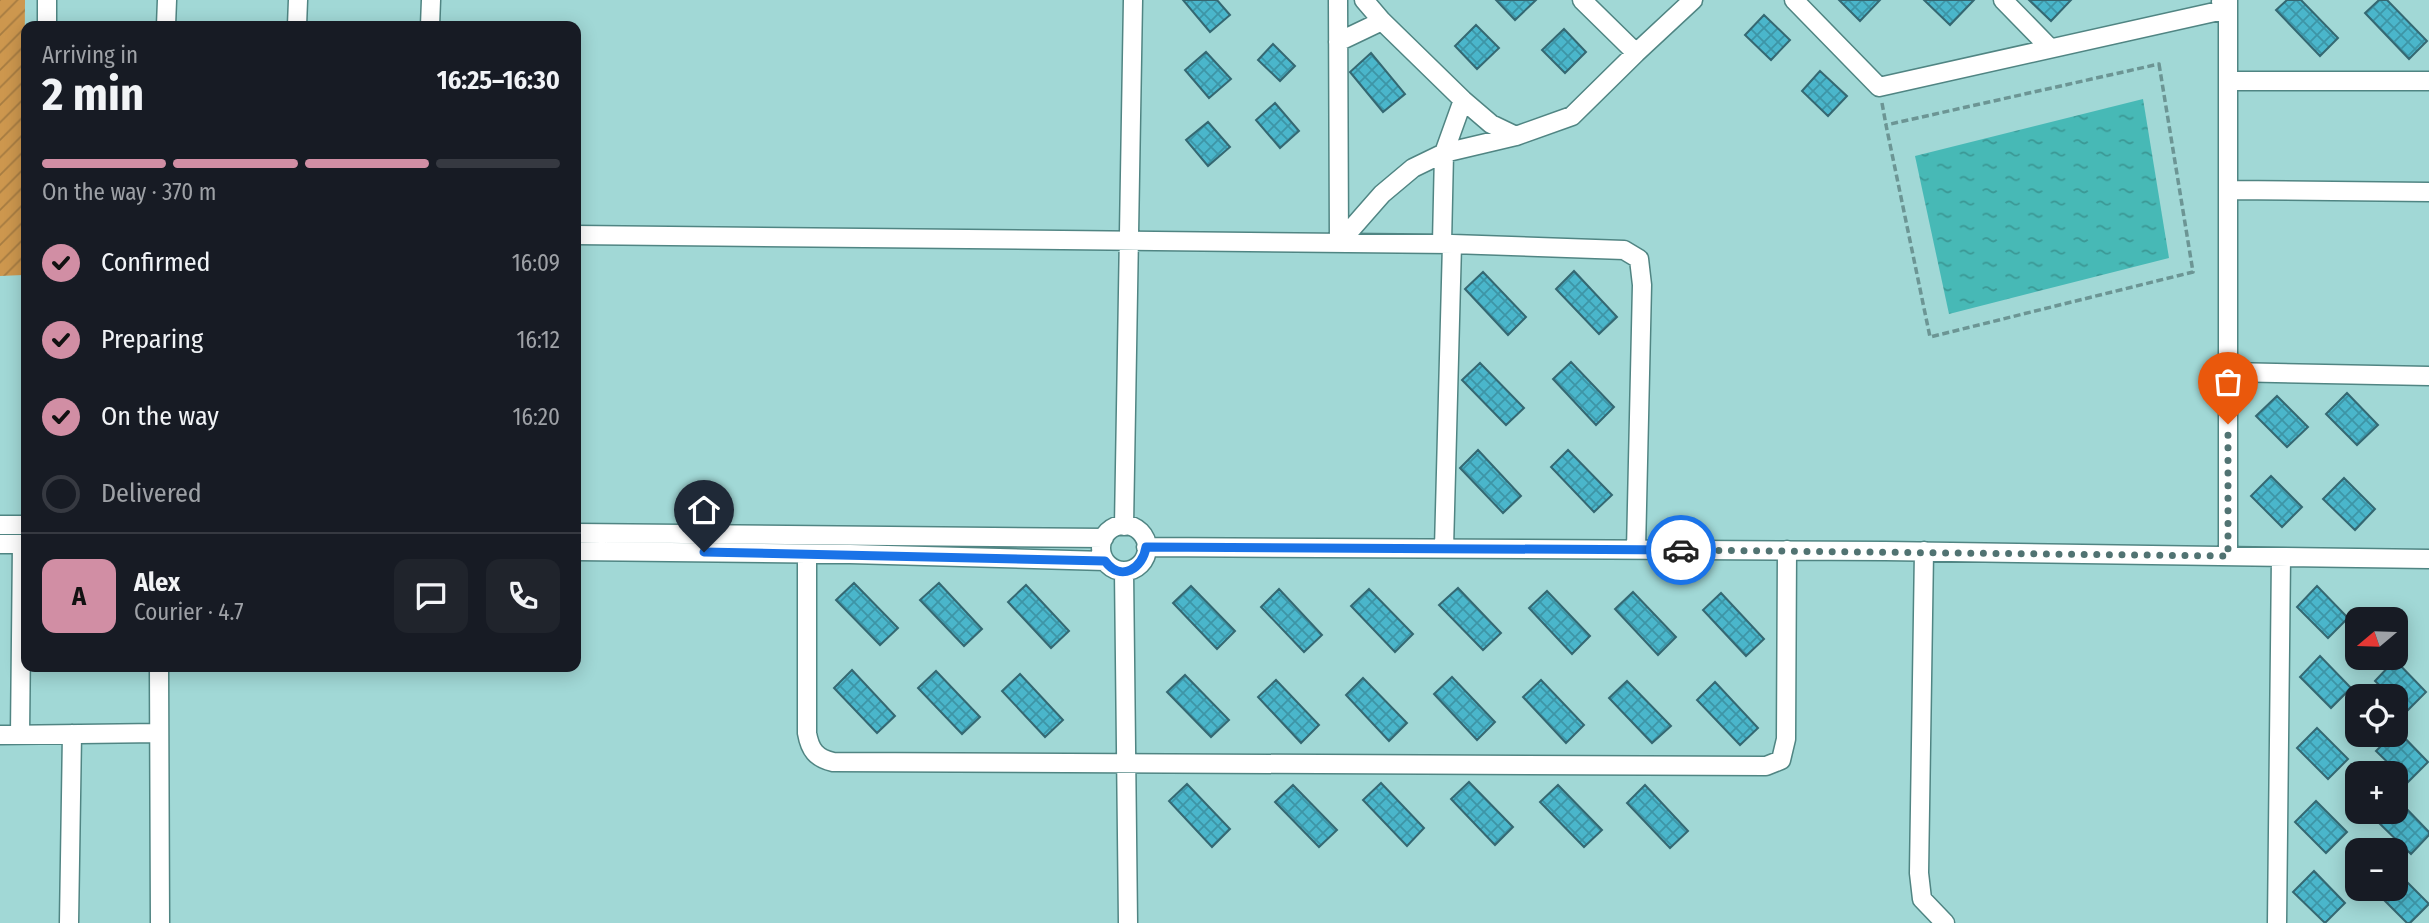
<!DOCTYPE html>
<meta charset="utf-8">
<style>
body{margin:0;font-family:"Fira Sans Condensed",sans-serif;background:#20242c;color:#f1f3f6;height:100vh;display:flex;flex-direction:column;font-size:26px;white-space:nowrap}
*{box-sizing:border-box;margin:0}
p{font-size:23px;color:#9ea1a6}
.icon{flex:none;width:38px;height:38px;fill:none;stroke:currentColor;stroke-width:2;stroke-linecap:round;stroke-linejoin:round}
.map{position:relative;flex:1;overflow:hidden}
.side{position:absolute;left:21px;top:21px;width:560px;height:651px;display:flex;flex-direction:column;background:#171b24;border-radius:14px;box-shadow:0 4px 18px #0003}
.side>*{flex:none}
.needle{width:46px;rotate:251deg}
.controls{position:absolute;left:2345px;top:607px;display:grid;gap:14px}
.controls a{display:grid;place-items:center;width:63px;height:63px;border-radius:14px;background:#171b24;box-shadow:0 4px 18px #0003;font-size:35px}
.pin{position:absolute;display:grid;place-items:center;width:60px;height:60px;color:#fff;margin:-72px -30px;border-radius:50% 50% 50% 0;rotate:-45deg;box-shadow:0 0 7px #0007}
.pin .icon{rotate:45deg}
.courier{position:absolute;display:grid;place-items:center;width:70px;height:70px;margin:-35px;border:5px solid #1a73e8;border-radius:50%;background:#fff;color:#222;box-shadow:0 2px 9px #0007}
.headline em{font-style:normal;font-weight:700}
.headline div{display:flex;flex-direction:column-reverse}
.headline{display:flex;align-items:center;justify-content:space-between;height:119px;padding:0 21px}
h1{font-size:46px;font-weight:700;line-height:52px}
.bar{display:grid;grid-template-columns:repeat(4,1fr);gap:10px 7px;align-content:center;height:84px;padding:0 21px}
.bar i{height:9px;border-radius:5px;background:#363941}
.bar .active{background:#d18ea4}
.bar p{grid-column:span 4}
.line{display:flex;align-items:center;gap:18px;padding:0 21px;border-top:2px solid #363941}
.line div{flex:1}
.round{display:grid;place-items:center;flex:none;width:74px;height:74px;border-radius:14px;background:#20242c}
ol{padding:0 21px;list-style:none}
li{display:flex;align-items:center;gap:21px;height:77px}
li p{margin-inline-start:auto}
li .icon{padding:7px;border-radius:50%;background:#d18ea4;color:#111;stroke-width:4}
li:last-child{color:#9ea1a6}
li i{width:38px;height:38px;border:4px solid #363941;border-radius:50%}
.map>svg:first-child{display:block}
</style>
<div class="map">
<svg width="2429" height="923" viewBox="0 0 2429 923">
<defs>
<pattern id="garden-furrows" width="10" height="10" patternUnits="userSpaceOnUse" patternTransform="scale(1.75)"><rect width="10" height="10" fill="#cd974e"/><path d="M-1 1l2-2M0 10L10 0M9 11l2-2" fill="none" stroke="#a67c42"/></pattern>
<pattern id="water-ripples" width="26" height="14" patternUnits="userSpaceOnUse" patternTransform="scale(1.75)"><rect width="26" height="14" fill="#47b9b6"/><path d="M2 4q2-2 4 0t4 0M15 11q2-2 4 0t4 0" fill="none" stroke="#3b9895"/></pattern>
<pattern id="building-cross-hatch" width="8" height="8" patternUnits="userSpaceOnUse" patternTransform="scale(1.75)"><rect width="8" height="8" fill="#4ab6cb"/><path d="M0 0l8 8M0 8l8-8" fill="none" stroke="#3d95a6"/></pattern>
</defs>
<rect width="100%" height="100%" fill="#a1d8d6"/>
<path fill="url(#garden-furrows)" d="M0 0H25L23 275 0 276Z"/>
<path fill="url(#water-ripples)" d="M2143 99 2169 258 1949 314 1915 156Z"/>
<path fill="url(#building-cross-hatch)" stroke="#356872" stroke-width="2" d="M1183 0H1217L1230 15 1210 32Z
M1496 0H1536L1515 20Z
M1839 0H1880L1860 21Z
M1924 0H1974L1950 25Z
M2029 0H2071L2051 21Z
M2287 0H2301L2338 38 2320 56 2276 10Z
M2379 0H2387L2427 41 2409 59 2365 13Z
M1764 15 1790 40 1771 60 1745 35Z
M1476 25 1499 48 1477 69 1455 46Z
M1564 29 1586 52 1565 73 1542 50Z
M1273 44 1295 66 1280 81 1258 60Z
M1206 52 1231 79 1209 98 1185 70Z
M1371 53 1405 94 1383 112 1350 72Z
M1820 71 1847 96 1828 116 1802 91Z
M1275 103 1299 131 1280 148 1256 120Z
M1208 122 1230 147 1208 166 1186 140Z
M1574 271 1617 317 1599 334 1556 289Z
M1483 272 1526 317 1508 335 1465 289Z
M1571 362 1614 407 1596 425 1553 379Z
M1480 363 1524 408 1506 425 1462 380Z
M2347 393 2378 425 2357 445 2326 414Z
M2277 396 2308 427 2287 447 2256 416Z
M1478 450 1521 496 1503 513 1460 468Z
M1568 450 1612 495 1594 512 1551 467Z
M2271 476 2302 507 2282 527 2251 496Z
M2344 478 2375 509 2355 530 2323 499Z
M854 583 898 628 880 645 836 600Z
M939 583 982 629 964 646 920 600Z
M1026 585 1069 631 1051 648 1008 602Z
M1191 586 1235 631 1217 649 1173 603Z
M2317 586 2348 618 2328 638 2297 607Z
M1458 588 1501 633 1483 650 1439 605Z
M1279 589 1322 635 1304 652 1261 607Z
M1369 589 1413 634 1395 652 1351 606Z
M1547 591 1590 636 1572 654 1529 608Z
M1633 592 1676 637 1658 655 1615 609Z
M1721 593 1764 639 1746 656 1703 610Z
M2320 656 2351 688 2331 708 2300 677Z
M2395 660 2426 692 2406 712 2396 702V696H2391L2375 681Z
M852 670 895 716 877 733 834 688Z
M936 671 980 717 962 734 918 688Z
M1020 674 1063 720 1045 737 1002 691Z
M1185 675 1229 720 1211 737 1167 692Z
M1452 677 1495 722 1477 740 1434 694Z
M1363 678 1407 723 1389 741 1346 695Z
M1276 680 1319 725 1301 743 1258 697Z
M1541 680 1584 725 1566 743 1523 697Z
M1627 681 1671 726 1652 743 1609 698Z
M1715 682 1758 728 1740 745 1697 700Z
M2317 728 2348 759 2328 779 2297 748Z
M2397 730 2428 762 2408 782 2376 751 2392 735H2396Z
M1469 782 1513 827 1495 845 1451 799Z
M1381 783 1424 828 1407 846 1363 800Z
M1187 784 1230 829 1212 847 1169 801Z
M1293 785 1337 830 1319 847 1275 802Z
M1558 785 1602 830 1584 847 1540 802Z
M1645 785 1688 831 1670 848 1627 803Z
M2316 801 2347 832 2326 853 2295 822Z
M2400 802 2429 832V835L2411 854 2379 823 2390 812H2396V806Z
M2314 871 2345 903 2325 923 2293 892Z
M2396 871 2429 904 2410 923H2407L2373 889H2396Z"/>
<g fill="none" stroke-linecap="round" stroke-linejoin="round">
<defs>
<path id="minor" d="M47 0V26
M1338 0 1339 243
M1364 0 1382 21 1463 100 1491 124 1516 136
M1582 0 1636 53 1693 0
M1794 0 1879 87 2228 9 2221 2
M2003 0 2049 47
M166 26 167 0
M297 26 298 0
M430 26 431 0
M1338 42 1382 21
M2228 81H2429
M2228 190 2429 192
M576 235 1452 244 1444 548
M1339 243 1382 194 1413 168 1444 153 1516 136 1572 116 1636 53
M1442 243 1444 153 1463 100
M1452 244 1624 250 1639 259 1642 285 1636 550
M2228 372 2429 376
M0 525H26
M1101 548a23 23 0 1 1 46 0a23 23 0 1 1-46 0Z
M1124 526 1133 0
M576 533 1104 538
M0 544H26
M1146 547 1885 551 2429 559
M576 551 850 554 1105 561
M1924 551 1919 873 1922 899 1945 923
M807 554V733C810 750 816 758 833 762L1766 766 1781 760 1786 739 1787 550
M2228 556V0
M1124 571 1128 923
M159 667 160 923
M20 734 22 544
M0 735 159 733
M69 923 72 734
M2277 923 2281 557"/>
</defs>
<use href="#minor" stroke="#508583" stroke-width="21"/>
<path stroke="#6c9594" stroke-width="3.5" stroke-dasharray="7 3.5" stroke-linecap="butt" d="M2159 64 2193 272 1930 337 1886 125Z
M1882 103 1886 125"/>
<use href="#minor" stroke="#fff" stroke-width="18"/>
</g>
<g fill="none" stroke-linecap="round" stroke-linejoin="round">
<path stroke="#517372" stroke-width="7" stroke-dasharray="0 12.6" d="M1681 550 2228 556V424"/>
<path stroke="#1a73e8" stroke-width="9" d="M704 552 1105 561C1121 583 1143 568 1146 547L1681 550"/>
</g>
</svg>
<div class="controls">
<a><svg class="needle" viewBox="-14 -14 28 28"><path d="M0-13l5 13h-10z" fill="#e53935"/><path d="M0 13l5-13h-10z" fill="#9ea1a6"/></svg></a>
<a><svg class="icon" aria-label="locate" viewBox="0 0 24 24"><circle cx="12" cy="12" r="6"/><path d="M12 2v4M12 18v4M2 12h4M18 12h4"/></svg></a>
<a>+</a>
<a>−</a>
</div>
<div class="pin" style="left:2228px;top:424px;background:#ea580c"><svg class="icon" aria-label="bag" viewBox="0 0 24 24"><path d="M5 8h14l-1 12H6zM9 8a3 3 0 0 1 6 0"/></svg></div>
<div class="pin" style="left:704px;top:552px;background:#1f2937"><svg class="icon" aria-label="home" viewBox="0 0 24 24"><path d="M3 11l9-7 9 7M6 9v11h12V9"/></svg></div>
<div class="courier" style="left:1681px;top:550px"><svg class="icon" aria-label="car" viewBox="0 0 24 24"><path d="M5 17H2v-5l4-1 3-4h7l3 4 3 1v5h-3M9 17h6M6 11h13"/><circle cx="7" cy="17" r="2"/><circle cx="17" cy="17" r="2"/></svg></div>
<section class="side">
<div class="headline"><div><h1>2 min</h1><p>Arriving in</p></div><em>16:25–16:30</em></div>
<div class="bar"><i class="active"></i><i class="active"></i><i class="active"></i><i></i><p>On the way · 370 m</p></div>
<ol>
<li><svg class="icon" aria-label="check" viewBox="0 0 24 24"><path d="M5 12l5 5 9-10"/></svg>Confirmed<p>16:09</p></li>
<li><svg class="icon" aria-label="check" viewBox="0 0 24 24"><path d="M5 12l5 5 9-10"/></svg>Preparing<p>16:12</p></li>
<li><svg class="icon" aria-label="check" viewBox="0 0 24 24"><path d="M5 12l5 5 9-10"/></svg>On the way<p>16:20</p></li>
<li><i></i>Delivered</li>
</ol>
<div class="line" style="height:126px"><b class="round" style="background:#d18ea4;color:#111">A</b><div><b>Alex</b><p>Courier · 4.7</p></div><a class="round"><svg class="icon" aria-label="chat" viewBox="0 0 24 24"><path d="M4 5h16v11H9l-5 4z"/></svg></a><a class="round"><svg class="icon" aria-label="phone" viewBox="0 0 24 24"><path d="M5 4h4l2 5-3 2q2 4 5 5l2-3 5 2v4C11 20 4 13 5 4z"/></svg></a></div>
</section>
</div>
